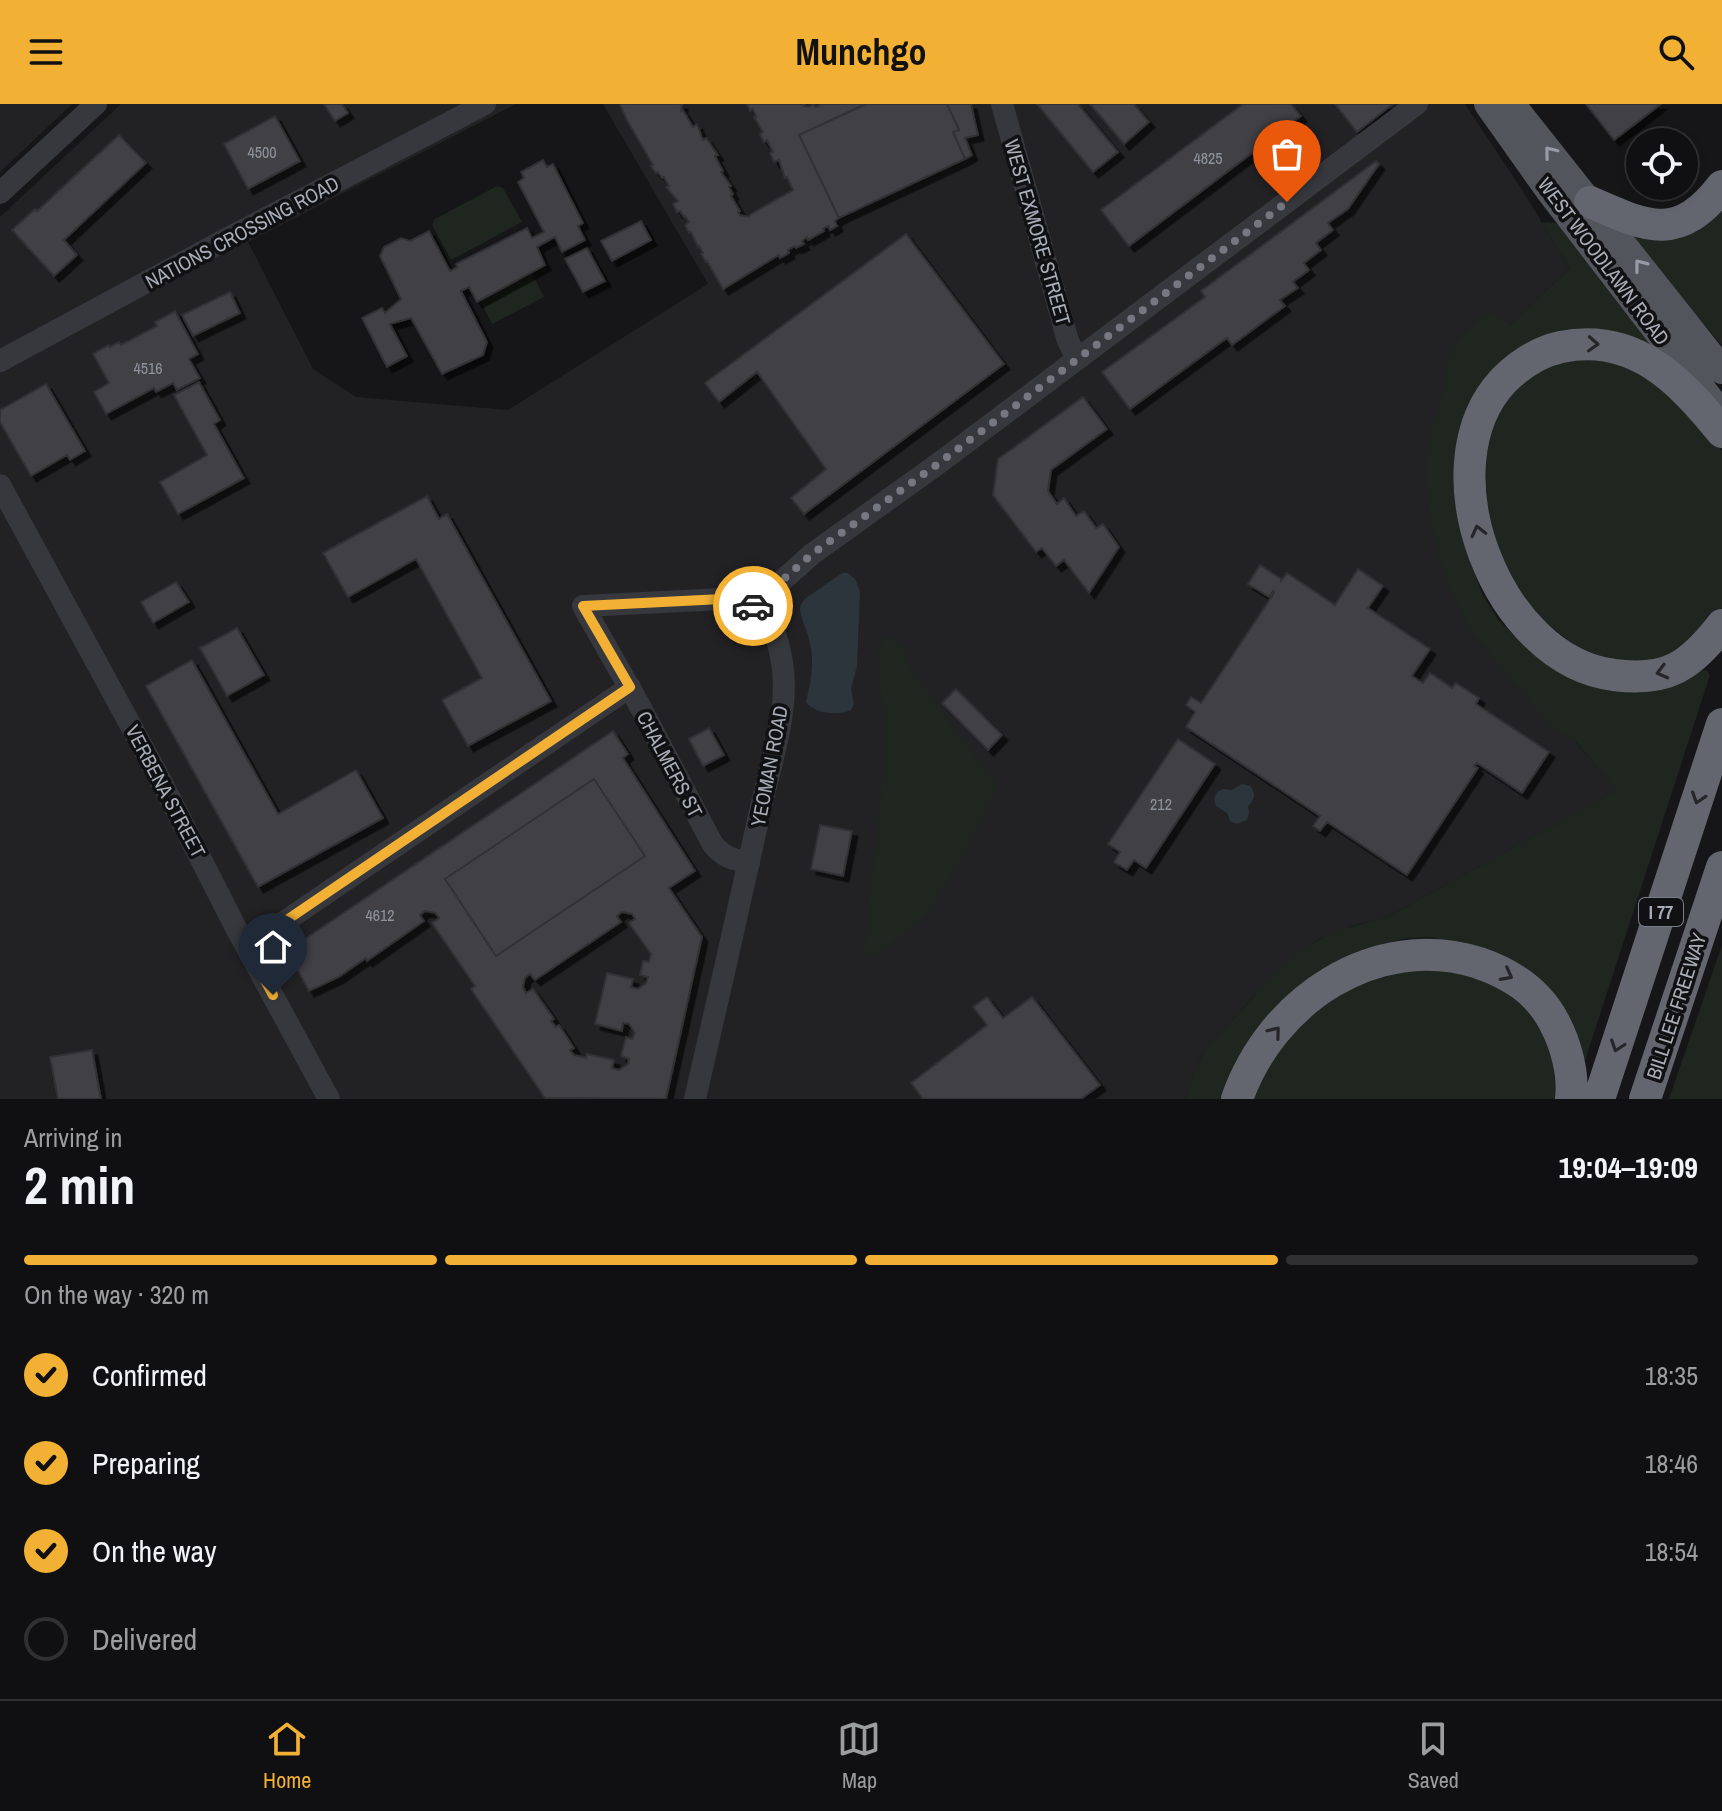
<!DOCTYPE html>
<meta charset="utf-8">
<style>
body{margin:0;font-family:"Archivo Narrow",sans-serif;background:#19191b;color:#f1f3f6;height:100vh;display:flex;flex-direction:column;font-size:30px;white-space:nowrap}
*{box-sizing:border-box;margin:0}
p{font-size:26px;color:#9c9d9f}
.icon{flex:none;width:44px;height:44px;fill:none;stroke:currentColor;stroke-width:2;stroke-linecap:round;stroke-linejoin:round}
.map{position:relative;height:995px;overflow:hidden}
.side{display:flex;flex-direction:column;background:#101012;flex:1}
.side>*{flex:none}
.buttons{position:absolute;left:1626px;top:24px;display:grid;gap:16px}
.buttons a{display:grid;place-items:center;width:72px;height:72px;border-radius:50%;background:#101012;box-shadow:0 4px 12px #0003,0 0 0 2px #303032;font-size:40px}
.pin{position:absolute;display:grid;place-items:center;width:68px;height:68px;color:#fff;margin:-82px -34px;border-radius:50% 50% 50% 0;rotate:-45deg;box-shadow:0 0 8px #0007}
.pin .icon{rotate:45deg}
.courier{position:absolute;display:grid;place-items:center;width:80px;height:80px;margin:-40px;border:6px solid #f2b134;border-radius:50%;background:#fff;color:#222;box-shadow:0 2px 10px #0007}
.summary em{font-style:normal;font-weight:800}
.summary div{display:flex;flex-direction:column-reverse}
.summary{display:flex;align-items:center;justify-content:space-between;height:136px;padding:0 24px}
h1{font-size:52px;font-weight:800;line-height:60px}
.bar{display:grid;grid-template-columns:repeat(4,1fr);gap:12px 8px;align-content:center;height:96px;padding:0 24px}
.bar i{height:10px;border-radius:6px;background:#303032}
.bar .current{background:#f2b134}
.bar p{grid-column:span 4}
ol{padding:0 24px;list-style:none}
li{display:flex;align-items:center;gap:24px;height:88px}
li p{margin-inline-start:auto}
li .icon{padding:8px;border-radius:50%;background:#f2b134;color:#111;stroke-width:4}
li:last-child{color:#9c9d9f}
li i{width:44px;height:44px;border:4px solid #303032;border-radius:50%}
header{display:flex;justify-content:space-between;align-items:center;height:104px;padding:0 24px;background:#f2b134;color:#111;font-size:36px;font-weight:800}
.tabs{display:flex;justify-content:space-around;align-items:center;height:112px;border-top:2px solid #303032;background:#101012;font-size:22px;color:#9c9d9f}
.tabs a{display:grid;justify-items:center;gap:4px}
.tabs .current{color:#f2b134}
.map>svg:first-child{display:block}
</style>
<header><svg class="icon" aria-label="menu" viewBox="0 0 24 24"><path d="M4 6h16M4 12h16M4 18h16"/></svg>Munchgo<svg class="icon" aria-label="search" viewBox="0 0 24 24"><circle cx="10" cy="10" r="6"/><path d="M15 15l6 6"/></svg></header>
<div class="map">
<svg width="1722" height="995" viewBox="0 0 1722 995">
<defs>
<filter id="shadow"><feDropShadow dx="5.5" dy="5.5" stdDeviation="0" flood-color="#0009"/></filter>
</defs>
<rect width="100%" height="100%" fill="#161618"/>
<path fill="#222225" d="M0 0H72L0 68Z
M121 0H516L248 138 313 265 356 293 508 306 708 180 603 0H1465L1522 86 1570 164 1485 245 1430 353 1502 555 1618 686 1386 814 1355 821 1319 835 1294 853 1253 893 1217 934 1201 954 1193 971 1185 995H0V113Z"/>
<path fill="#1e261f" d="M497 82 503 84 522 118 451 156 432 121 435 115Z
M1722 102V241L1624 129Z
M1547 118 1555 119 1565 124 1664 251H1514L1461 423 1471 460 1483 492 1498 515 1515 533 1540 554 1568 572 1588 581 1610 587 1633 588 1701 566 1707 567 1710 571 1583 963 1581 940 1572 920 1460 839 1428 833 1402 835 1350 851 1317 871 1280 898 1265 917 1224 995H1185C1190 981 1193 967 1201 955 1209 941 1221 929 1232 917 1255 891 1290 849 1322 834 1342 824 1364 819 1386 814L1617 686 1576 638 1567 634 1553 624 1469 525 1451 488 1438 452 1432 422 1426 380V349L1444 280 1446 261 1456 238 1483 210 1493 209 1501 213 1509 222 1570 164 1542 119Z
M532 169 544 193 492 220 480 196Z
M1570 254 1630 260 1690 305 1722 347V504L1712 518 1667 557 1600 561 1514 494 1480 388 1490 319 1523 273Z
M888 533C906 543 907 551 913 569L998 682 966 747 926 811 891 840 873 852 868 853 864 849 885 649 878 546 882 538Z
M1722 841V995H1669Z
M1458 865 1511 887 1541 922 1556 962V995H1248L1270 953 1322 896 1391 866Z"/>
<path fill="#2c353c" d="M842 469H848L855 475 860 487 857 562 851 585 854 600 851 606C838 612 814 610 806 598 811 578 815 555 809 535 807 526 803 519 801 511 799 503 800 500 806 494Z
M1242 680 1250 682C1256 689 1255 696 1248 702L1249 709 1247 716 1237 720 1230 717 1227 709 1216 702 1214 695 1217 688 1223 685 1232 686Z"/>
<path fill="#404145" stroke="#303034" stroke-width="2" fill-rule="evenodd" filter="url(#shadow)" d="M324 0H342L348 9 335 17Z
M621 0H682L681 7 683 6 693 23 697 20 703 36 706 34 718 51 715 52 723 67 721 68 731 82 729 83 733 90 731 92 740 107 738 108 740 111 749 113 751 110 793 86 787 73 785 74 779 56 774 58 770 49 773 48 767 36 764 38 760 30 763 28 754 13H756L753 5 750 7 747 0H805L804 2 809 3 813 0 816 3 822 0H866L799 31 839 114 835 117 837 122 830 126 828 122 823 125 824 127 808 136 807 133 802 137 804 140 796 144 795 142 788 146 789 149 780 154 779 151 723 185 707 157 706 158 701 150 703 149 699 142 698 143 691 128 689 129 685 121 689 118 685 112 684 113 680 107 677 108 673 100 678 97 666 83 669 82 664 73 662 74 658 68 656 69 651 62 653 61 627 16 620 1Z
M866 0H947L959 26 953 28 965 55 839 114 799 31Z
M947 0H971L978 31 965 34 972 51 965 55 953 28 959 26Z
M1037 0H1078L1118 48 1093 68Z
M1090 0H1134L1149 18 1124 40Z
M1243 0H1291L1301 12 1129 142 1101 106Z
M1335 0H1393L1357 28Z
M1586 0H1661L1614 36Z
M275 12 300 57 248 85 224 40Z
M119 31 146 59 64 136 77 151 54 172 12 126 35 105 37 107Z
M543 56 547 63 553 60 583 119 578 122 585 136 562 148 555 133 537 143 545 161 477 198 469 183 461 187 487 238 483 251 442 270 411 214 390 220 407 252 387 263 362 214 382 204 385 209 401 195 380 152 384 143 401 134 410 137 429 127 450 167 457 163 456 160 527 124 532 134 544 128 518 78 524 74 521 68Z
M1376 57 1379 60 1348 105 1328 119 1333 126 1316 139 1321 146 1304 159 1309 166 1293 178 1298 184 1280 196 1285 202 1232 241 1227 234 1130 305 1102 268 1205 193 1201 187Z
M641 117 651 136 612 157 601 137Z
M906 130 1004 260 804 410 791 394 826 365 757 268 719 298 705 279Z
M587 144 605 177 583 188 565 155Z
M230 188 240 209 193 232 182 211Z
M175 207 198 250 189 255 200 274 177 286 173 279 156 288 154 284 106 310 94 288 109 279 93 250 109 241 110 243 119 238 121 241 157 222 155 218Z
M199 278 220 316 214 320 244 374 178 410 160 378 207 351 174 291Z
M46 280 85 347 70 356 67 351 31 372 0 318V306Z
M1083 293 1107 325 1051 366 1048 387 1057 400 1064 394 1076 412 1084 407 1096 424 1103 420 1119 443 1089 489 1064 456 1056 462 1042 444 1036 448 993 391 998 355Z
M427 392 439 415 447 410 551 597 468 642 442 596 482 574 416 455 348 493 323 449Z
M1260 461 1281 475V477L1287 469 1335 501 1358 465 1383 482 1368 504 1430 545 1412 572 1423 579 1430 569 1452 584 1456 579 1479 594 1476 600 1549 648 1522 689 1477 659 1474 662 1478 664 1407 771 1327 718 1320 727 1313 722 1320 712 1186 623 1195 608 1186 601 1191 593 1201 599 1274 489 1273 487 1269 493 1248 480Z
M176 478 189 498 153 519 141 498Z
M237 524 264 571 227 592 200 544Z
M192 556 278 710 356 666 383 714 258 783 146 582Z
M956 585 1002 631 988 646 942 599Z
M709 624 724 651 703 662 689 635Z
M613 627 628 650 623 654 695 767 669 784 702 833 666 995 545 994 471 885 475 882 432 819 439 814 435 809 425 807 420 811 424 817 367 857 366 854 339 873 309 887 287 847ZM594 675 645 752 496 852 445 775ZM622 808 632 810 635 815 629 819 651 850 649 858 643 857 640 871 648 873 646 879 638 885 631 883 633 875 607 869 595 920 622 927 623 919 629 920 635 929 632 935 626 933 621 952 629 955 628 960 619 966 612 964 614 956 587 950 586 954 574 951 570 946 574 944 559 921 556 923 551 917 554 915 533 885 526 889 523 883 525 874 530 870 535 876 621 818 617 812Z
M1178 635 1215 660 1146 764 1134 756 1127 766 1114 758 1120 748 1108 740Z
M594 675 645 752 496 852 445 775Z
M820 721 852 727 843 772 811 765Z
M987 893 1003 914 1032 893 1100 981 1081 995H923L911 979 987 921 973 903Z
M92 946 101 995H58L50 953Z"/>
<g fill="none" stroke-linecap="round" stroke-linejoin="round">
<path stroke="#37383d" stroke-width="22" d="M1002 0 1068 237 1077 255
M0 89 96 0
M0 257 230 133 485 0
M0 381 162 679 235 822 329 995
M754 502 812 450 935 362 1417 0
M247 843 630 583
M695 995C717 898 740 800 761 703 771 658 790 604 782 558 775 517 764 499 722 495L583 502 641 604 712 739C722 753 733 755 749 759"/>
<path stroke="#53555c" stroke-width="28" d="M1488 0 1549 86 1711 297
M1511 0 1722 266"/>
<path stroke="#63666e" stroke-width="32" d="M1590 98C1647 123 1678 139 1722 82
M1722 328C1680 276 1634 228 1561 243 1538 248 1520 260 1504 276 1422 362 1497 557 1614 571 1668 578 1690 562 1722 521
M1237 995C1271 897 1375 826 1479 859 1511 870 1538 887 1554 918 1566 940 1574 970 1571 995
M1599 995 1722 620
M1645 995 1722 763"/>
</g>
<defs><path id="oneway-chevron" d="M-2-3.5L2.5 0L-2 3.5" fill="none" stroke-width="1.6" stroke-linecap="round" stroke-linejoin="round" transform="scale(2)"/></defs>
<g stroke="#979ba6">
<use href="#oneway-chevron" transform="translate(1550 48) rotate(-129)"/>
<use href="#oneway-chevron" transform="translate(1640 161) rotate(-128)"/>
</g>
<g stroke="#26262a">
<use href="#oneway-chevron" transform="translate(1593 240) rotate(3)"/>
<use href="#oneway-chevron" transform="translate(1478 427) rotate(-104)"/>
<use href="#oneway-chevron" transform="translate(1662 568) rotate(165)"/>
<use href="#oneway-chevron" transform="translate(1698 694) rotate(108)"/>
<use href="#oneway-chevron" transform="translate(1507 871) rotate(28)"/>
<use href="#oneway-chevron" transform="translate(1275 928) rotate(-51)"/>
<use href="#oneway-chevron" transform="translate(1617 942) rotate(109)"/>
</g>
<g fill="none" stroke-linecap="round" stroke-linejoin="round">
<path stroke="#757880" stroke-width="8" stroke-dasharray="0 14.4" d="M753 502 812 450 935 362 1287 98"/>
<path stroke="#f2b134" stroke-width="10" d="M273 891 247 843 630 583 583 502 722 495 741 497 753 502"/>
</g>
<g text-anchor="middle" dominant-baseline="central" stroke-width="7" stroke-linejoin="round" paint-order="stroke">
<g font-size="16" fill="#8e929b">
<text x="262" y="48">4500</text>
<text x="1208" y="54">4825</text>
<text x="148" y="264">4516</text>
<text x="1161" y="700">212</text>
<text x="380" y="811">4612</text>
</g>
<rect fill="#111113" stroke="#7b7e86" stroke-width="2" x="1639" y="794" width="44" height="28" rx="6"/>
<g font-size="18" font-weight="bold" fill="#a8adb8">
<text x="1661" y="808">I 77</text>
</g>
<g font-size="20" fill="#a8adb8" stroke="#111113">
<text transform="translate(242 128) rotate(-28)">NATIONS CROSSING ROAD</text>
<text transform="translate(1038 128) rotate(74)">WEST EXMORE STREET</text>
<text transform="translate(1604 157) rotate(53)">WEST WOODLAWN ROAD</text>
<text transform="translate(670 660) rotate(62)">CHALMERS ST</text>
<text transform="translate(769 662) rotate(-79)">YEOMAN ROAD</text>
<text transform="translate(166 687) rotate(62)">VERBENA STREET</text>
<text transform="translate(1676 902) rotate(-72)">BILL LEE FREEWAY</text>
</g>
</g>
</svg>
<div class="buttons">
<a><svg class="icon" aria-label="locate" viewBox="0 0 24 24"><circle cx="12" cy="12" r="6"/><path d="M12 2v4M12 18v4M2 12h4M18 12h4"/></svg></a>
</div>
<div class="pin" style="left:1287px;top:98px;background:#ea580c"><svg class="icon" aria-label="bag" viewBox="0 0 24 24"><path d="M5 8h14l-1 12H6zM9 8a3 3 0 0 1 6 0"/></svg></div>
<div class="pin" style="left:273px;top:891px;background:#1f2937"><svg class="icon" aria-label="home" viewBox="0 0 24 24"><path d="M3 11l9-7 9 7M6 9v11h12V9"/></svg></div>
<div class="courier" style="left:753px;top:502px"><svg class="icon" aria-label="car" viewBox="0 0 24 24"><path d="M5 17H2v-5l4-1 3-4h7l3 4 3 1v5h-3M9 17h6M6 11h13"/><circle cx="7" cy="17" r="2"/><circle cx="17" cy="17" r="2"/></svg></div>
</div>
<section class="side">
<div class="summary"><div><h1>2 min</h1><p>Arriving in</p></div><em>19:04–19:09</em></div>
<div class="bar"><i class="current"></i><i class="current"></i><i class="current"></i><i></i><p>On the way · 320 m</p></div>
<ol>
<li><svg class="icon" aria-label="check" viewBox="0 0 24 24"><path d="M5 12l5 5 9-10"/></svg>Confirmed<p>18:35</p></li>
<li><svg class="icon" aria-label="check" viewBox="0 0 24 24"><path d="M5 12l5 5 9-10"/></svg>Preparing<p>18:46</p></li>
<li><svg class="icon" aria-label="check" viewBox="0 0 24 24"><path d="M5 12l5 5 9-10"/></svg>On the way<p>18:54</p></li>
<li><i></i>Delivered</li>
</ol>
</section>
<nav class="tabs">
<a class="current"><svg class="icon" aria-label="home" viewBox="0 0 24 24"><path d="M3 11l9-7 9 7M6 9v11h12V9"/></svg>Home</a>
<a><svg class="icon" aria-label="map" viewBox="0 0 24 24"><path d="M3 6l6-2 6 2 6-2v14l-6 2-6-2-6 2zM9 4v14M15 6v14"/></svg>Map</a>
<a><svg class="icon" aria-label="saved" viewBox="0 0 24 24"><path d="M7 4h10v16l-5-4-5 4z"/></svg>Saved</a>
</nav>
